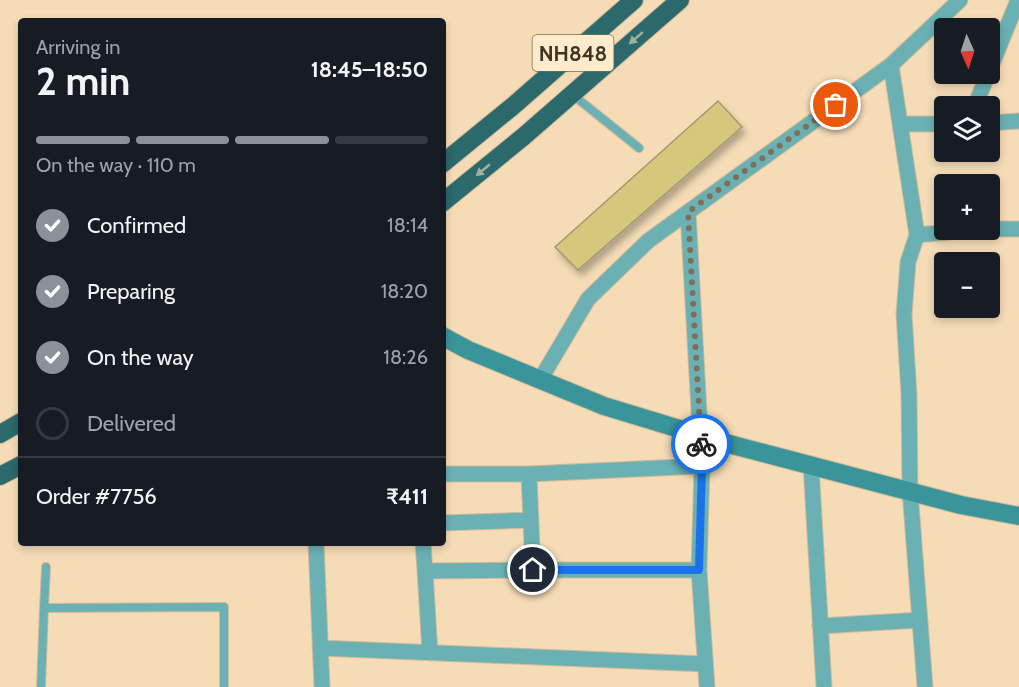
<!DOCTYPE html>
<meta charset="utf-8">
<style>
body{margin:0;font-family:Cabin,sans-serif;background:#242831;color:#f1f3f6;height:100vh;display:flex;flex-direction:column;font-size:22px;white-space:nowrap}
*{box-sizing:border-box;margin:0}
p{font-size:20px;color:#9ea1a6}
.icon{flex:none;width:33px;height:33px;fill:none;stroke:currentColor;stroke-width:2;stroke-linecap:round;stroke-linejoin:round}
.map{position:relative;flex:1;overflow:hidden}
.details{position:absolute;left:18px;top:18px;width:428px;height:528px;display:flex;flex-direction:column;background:#171b24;border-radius:6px;box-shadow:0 3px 9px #0003}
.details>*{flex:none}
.needle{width:39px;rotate:177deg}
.fabs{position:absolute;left:934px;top:18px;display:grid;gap:12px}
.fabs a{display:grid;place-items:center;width:66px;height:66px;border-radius:6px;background:#171b24;box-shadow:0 3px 9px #0003;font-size:30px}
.pin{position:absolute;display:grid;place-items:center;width:51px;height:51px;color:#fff;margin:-26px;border:3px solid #fff;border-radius:50%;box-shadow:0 2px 6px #0007}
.courier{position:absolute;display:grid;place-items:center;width:60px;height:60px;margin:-30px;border:4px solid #1a73e8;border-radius:50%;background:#fff;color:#222;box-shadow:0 2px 8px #0007}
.head em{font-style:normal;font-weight:700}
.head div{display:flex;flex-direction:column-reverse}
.head{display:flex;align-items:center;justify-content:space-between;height:102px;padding:0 18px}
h1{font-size:39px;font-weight:700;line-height:45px}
.bar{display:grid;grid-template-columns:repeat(4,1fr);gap:9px 6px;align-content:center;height:72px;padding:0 18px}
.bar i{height:8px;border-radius:4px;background:#363941}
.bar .on{background:#8c9099}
.bar p{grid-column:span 4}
.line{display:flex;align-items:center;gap:15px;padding:0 18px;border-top:2px solid #363941}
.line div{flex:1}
ol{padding:0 18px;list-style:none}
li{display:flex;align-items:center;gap:18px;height:66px}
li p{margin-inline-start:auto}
li .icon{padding:6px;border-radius:50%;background:#8c9099;color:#fff;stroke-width:4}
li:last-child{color:#9ea1a6}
li i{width:33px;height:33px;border:3px solid #363941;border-radius:50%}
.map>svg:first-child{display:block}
</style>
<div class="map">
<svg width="1019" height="687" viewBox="0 0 1019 687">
<defs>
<filter id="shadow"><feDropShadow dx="3.5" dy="6" stdDeviation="3" flood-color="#0004"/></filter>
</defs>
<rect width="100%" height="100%" fill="#f5dcb7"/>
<path fill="#d5c77b" stroke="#a19971" stroke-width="1.5" filter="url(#shadow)" d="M718 101 742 127 578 270 555 247Z"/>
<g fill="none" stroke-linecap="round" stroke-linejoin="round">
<defs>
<path id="lane" d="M573 95 639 148
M44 608 46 567
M41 687 44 608 224 607V687"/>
<path id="street" d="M990 69 1018 0
M975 106 988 74
M990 123 1019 121
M901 124H945
M688 212 702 466 699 570 707 687
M990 229H1019
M917 235 891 65 960 0
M540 380 588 299 648 241 891 65
M811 465 824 687
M442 474H529L533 570H699
M529 474 702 466
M442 523 531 520
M316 543 322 687
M423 543 425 571 533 570
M425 571 430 653
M820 626 920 620
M320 648 705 664
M925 687 910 491 909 395 904 314 908 262 917 235 970 230"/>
<path id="secondary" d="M442 336 468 350 604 406 729 444 961 505 1019 516"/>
<path id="highway" d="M442 164 513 106 634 0
M442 203 523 137 680 0
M0 434 21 422
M0 476 21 465"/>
</defs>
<use href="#lane" stroke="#d0bb9a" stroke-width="10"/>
<use href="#street" stroke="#d0bb9a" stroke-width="17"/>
<use href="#secondary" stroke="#d0bb9a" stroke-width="20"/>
<use href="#highway" stroke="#d0bb9a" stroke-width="20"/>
<use href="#lane" stroke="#6bb1b4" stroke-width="8"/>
<use href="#street" stroke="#6bb1b4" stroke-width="15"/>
<use href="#secondary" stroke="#399599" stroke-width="18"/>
<use href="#highway" stroke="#2c696c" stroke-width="18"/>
</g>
<defs><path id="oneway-solid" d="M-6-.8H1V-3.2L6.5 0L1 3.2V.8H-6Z" transform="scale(1.5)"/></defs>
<g fill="#a0b0a1">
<use href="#oneway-solid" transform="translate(636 38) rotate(139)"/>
<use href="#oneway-solid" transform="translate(483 170) rotate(140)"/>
</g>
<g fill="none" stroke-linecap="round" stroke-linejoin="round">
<path stroke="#7e6f59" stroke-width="6" stroke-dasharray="0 10.8" d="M701 444 688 212 836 105"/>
<path stroke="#1a73e8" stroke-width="8" d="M533 570H699L702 466 701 444"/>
</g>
<g text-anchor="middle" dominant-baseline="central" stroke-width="6" stroke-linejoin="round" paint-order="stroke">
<rect fill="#feebcc" stroke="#786c58" stroke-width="1.5" x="532.5" y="35" width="81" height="36" rx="4.5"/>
<g font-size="21" font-weight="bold" fill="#3e3526">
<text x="573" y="53">NH848</text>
</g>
</g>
</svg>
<div class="fabs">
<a><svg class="needle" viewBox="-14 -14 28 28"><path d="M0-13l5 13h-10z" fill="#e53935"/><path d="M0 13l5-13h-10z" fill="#9ea1a6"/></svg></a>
<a><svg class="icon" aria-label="layers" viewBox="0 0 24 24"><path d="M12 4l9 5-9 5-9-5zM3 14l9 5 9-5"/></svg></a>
<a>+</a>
<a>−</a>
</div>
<div class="pin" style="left:836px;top:105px;background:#ea580c"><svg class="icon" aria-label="bag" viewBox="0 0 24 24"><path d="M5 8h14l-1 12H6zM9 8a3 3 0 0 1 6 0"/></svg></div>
<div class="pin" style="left:533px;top:570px;background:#1f2937"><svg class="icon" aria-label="home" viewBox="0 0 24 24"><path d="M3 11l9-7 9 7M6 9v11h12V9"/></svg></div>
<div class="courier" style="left:701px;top:444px"><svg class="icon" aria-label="bike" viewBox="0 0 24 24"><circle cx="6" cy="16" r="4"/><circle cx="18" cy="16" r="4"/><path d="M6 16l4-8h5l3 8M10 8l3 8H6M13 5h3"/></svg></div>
<section class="details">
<div class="head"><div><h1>2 min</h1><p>Arriving in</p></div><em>18:45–18:50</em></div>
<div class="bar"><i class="on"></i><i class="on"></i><i class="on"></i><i></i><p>On the way · 110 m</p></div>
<ol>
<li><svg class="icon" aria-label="check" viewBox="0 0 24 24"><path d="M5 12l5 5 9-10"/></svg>Confirmed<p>18:14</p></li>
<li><svg class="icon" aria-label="check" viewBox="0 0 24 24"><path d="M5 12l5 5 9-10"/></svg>Preparing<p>18:20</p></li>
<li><svg class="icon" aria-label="check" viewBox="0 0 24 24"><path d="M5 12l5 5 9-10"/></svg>On the way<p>18:26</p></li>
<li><i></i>Delivered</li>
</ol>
<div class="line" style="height:78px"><div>Order #7756</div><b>₹411</b></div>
</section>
</div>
